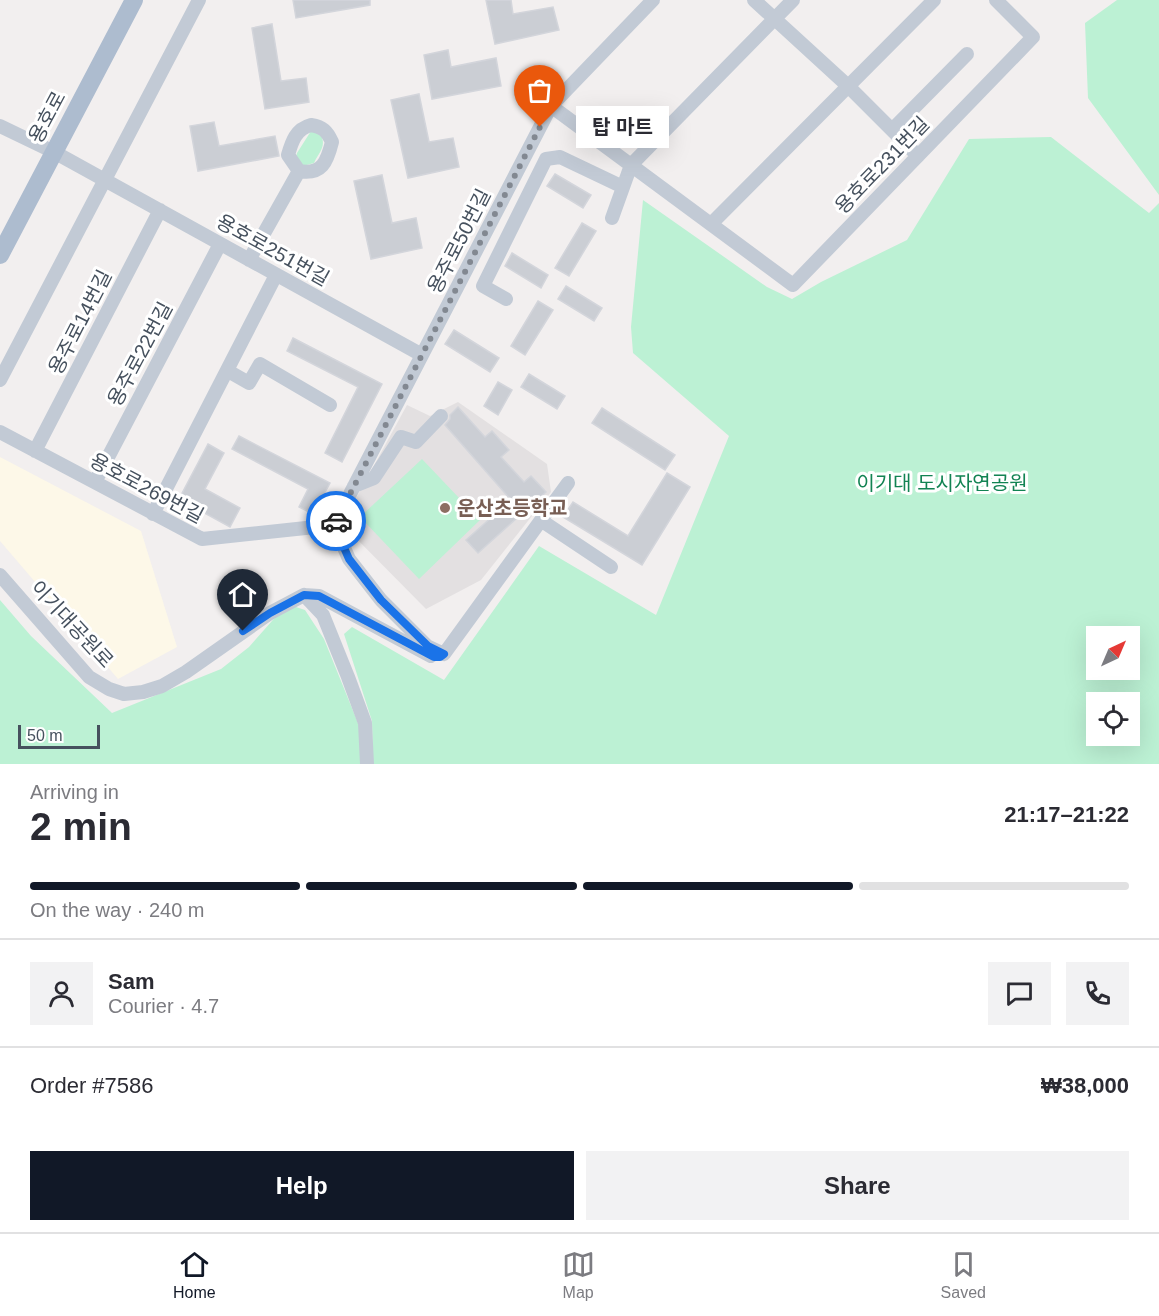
<!DOCTYPE html>
<meta charset="utf-8">
<style>
body{margin:0;font-family:Helvetica,"Noto Sans KR",sans-serif;background:#f2f2f3;color:#2b2b33;height:100vh;display:flex;flex-direction:column;font-size:22px;white-space:nowrap}
*{box-sizing:border-box;margin:0}
p{font-size:20px;color:#7c7c81}
.icon{flex:none;width:33px;height:33px;fill:none;stroke:currentColor;stroke-width:2;stroke-linecap:round;stroke-linejoin:round}
.map{position:relative;height:764px;overflow:hidden}
.side{display:flex;flex-direction:column;background:#fff;flex:1}
.side>*{flex:none}
.needle{width:39px;rotate:44deg}
.tools{position:absolute;left:1086px;top:626px;display:grid;gap:12px}
.tools a{display:grid;place-items:center;width:54px;height:54px;border-radius:0px;background:#fff;box-shadow:0 6px 24px #0002;font-size:30px}
.scale{position:absolute;left:18px;bottom:15px;width:82px;box-sizing:border-box;padding-left:6px;border:3px solid #46515e;border-top:0;font-size:16px;line-height:21px;white-space:nowrap;color:#46515e;-webkit-text-stroke:4px #fff;paint-order:stroke}
.pin{position:absolute;display:grid;place-items:center;width:51px;height:51px;color:#fff;margin:-62px -26px;border-radius:50% 50% 50% 0;rotate:-45deg;box-shadow:0 0 6px #0007}
.pin .icon{rotate:45deg}
.courier{position:absolute;display:grid;place-items:center;width:60px;height:60px;margin:-30px;border:4px solid #1a73e8;border-radius:50%;background:#fff;color:#222;box-shadow:0 2px 8px #0007}
.bubble{position:absolute;height:42px;border-radius:0px;background:#fff;box-shadow:0 6px 24px #0002;font-size:20px;font-weight:700;line-height:42px;text-align:center}
.headline em{font-style:normal;font-weight:700}
.headline div{display:flex;flex-direction:column-reverse}
.headline{display:flex;align-items:center;justify-content:space-between;height:102px;padding:0 30px}
h1{font-size:39px;font-weight:700;line-height:45px}
.bar{display:grid;grid-template-columns:repeat(4,1fr);gap:9px 6px;align-content:center;height:72px;padding:0 30px}
.bar i{height:8px;border-radius:4px;background:#e1e1e2}
.bar .on{background:#111827}
.bar p{grid-column:span 4}
.line{display:flex;align-items:center;gap:15px;padding:0 30px;border-top:2px solid #e1e1e2}
.line div{flex:1}
.round{display:grid;place-items:center;flex:none;width:63px;height:63px;border-radius:0px;background:#f2f2f3}
.primary-button{display:flex;gap:12px;margin-top:auto;padding:12px 30px}
.primary-button a{flex:1;height:69px;border-radius:0px;background:#111827;color:#fff;font-size:24px;font-weight:700;line-height:69px;text-align:center}
.primary-button a+a{background:#f2f2f3;color:#2b2b33}
.tab-bar{display:flex;justify-content:space-around;align-items:center;height:84px;border-top:2px solid #e1e1e2;background:#fff;font-size:16px;color:#7c7c81}
.tab-bar a{display:grid;justify-items:center;gap:3px}
.tab-bar .on{color:#111827}
.map>svg:first-child{display:block}
</style>
<div class="map">
<svg width="1159" height="764" viewBox="0 0 1159 764">
<rect width="100%" height="100%" fill="#f2efef"/>
<path fill="#fdf8e8" d="M0 457 141 531 177 647 118 679 0 541Z"/>
<path fill="#e3e0e1" d="M458 402 547 464 551 492 481 580 426 609 342 524 407 405 430 416Z"/>
<path fill="#bcf1d4" fill-rule="evenodd" d="M1117 0H1159V195L1088 98 1085 23Z
M311 131 320 133C327 146 320 151 314 163L303 166 296 157 297 153Z
M1051 137 1149 213 1159 203V764H373L372 721 344 634 352 627 444 680 539 546 656 615 729 436 633 353 631 327 643 200 767 287 792 299 821 282 907 240 969 139ZM1096 636H1130V669H1096ZM1096 702H1130V735H1096Z
M422 459 480 520 419 579 360 517Z
M0 600 31 636 112 713 221 669 249 647 287 604 305 610 324 639 360 728 361 764H0Z"/>
<path fill="#cbced4" stroke="#d3d5db" stroke-width="1.5" d="M293 0H370V5L296 18Z
M486 0H511L513 14 553 7 559 30 495 44Z
M272 24 281 81 306 78 309 102 265 109 252 28Z
M448 50 451 67 496 58 501 86 432 99 424 55Z
M419 94 429 142 453 138 459 167 408 178 391 100Z
M214 122 219 146 275 136 279 156 198 171 190 126Z
M555 174 591 195 583 208 547 186Z
M382 175 392 223 416 218 422 248 371 259 354 181Z
M582 223 596 231 569 276 555 268Z
M512 253 548 275 541 288 505 266Z
M566 286 602 308 594 321 558 299Z
M538 301 553 310 525 355 511 346Z
M454 330 499 358 490 372 445 344Z
M293 338 382 384 342 462 325 453 358 387 287 351Z
M529 374 565 396 557 409 521 387Z
M498 382 512 390 498 415 484 406Z
M458 407 485 437 492 431 509 450 501 457 524 482 531 476 546 492 478 553 466 540 511 500 445 425 450 419V415Z
M602 408 675 455 665 470 592 423Z
M239 436 330 483 313 514 299 507 308 489 232 449Z
M208 444 224 453 205 489 240 508 230 527 179 499Z
M667 473 690 487 642 565 563 517 573 502 628 536Z"/>
<g fill="none" stroke-linecap="round" stroke-linejoin="round">
<path stroke="#c2cad5" stroke-width="14" d="M754 0 848 86 918 156
M551 106 793 285 1033 37 996 0
M311 125C323 127 327 131 332 142 327 162 322 175 299 171L288 155C292 141 296 129 311 125Z
M0 126 54 152 422 355
M892 130 967 54
M612 218 631 165 793 0
M711 224 934 0
M249 260 299 171
M506 299 483 286 546 159 560 157 623 187
M228 371 249 383 260 364 330 405
M0 380 199 0
M0 432 202 539 334 525
M35 451 160 210
M95 482 220 244
M354 486 374 478 401 437 416 442 441 416
M153 514 276 275
M542 521 611 567
M334 525 551 106 653 0
M334 525 349 559 381 600 427 646 444 654 568 483
M0 575 89 677 109 689 124 694 143 692 162 686 186 672 270 613 304 595 323 615 348 677 365 723 367 764
M304 595 319 596 431 656"/>
<path stroke="#adbccf" stroke-width="18" d="M0 255 134 0"/>
</g>
<g fill="none" stroke-linecap="round" stroke-linejoin="round">
<path stroke="#828891" stroke-width="6" stroke-dasharray="0 10.8" d="M336 521 540 127"/>
<path stroke="#1a73e8" stroke-width="8" d="M243 631 270 613 304 595 319 596 434 657H440L444 654 428 646 381 600 349 559 334 525 336 521"/>
</g>
<circle fill="#8d6e63" stroke="#fff" stroke-width="2" cx="445" cy="508" r="6"/>
<g text-anchor="middle" dominant-baseline="central" stroke-width="6" stroke-linejoin="round" paint-order="stroke">
<g font-size="20" fill="#46515e" stroke="#fff">
<text transform="translate(47 117) rotate(-62)">용호로</text>
<text transform="translate(882 165) rotate(-46)">용호로231번길</text>
<text transform="translate(459 241) rotate(-63)">용주로50번길</text>
<text transform="translate(273 250) rotate(29)">용호로251번길</text>
<text transform="translate(80 322) rotate(-63)">용주로14번길</text>
<text transform="translate(140 354) rotate(-62)">용주로22번길</text>
<text transform="translate(147 488) rotate(28)">용호로269번길</text>
<text transform="translate(72 624) rotate(47)">이기대공원로</text>
</g>
<g font-size="20" fill="#128353" stroke="#fff">
<text x="942" y="483">이기대 도시자연공원</text>
</g>
<g font-size="20" font-weight="bold" fill="#785e54" stroke="#fff" text-anchor="start">
<text x="457" y="508">운산초등학교</text>
</g>
</g>
</svg>
<div class="tools">
<a><svg class="needle" viewBox="-14 -14 28 28"><path d="M0-13l5 13h-10z" fill="#e53935"/><path d="M0 13l5-13h-10z" fill="#7c7c81"/></svg></a>
<a><svg class="icon" aria-label="locate" viewBox="0 0 24 24"><circle cx="12" cy="12" r="6"/><path d="M12 2v4M12 18v4M2 12h4M18 12h4"/></svg></a>
</div>
<div class="scale">50 m</div>
<div class="pin" style="left:540px;top:127px;background:#ea580c"><svg class="icon" aria-label="bag" viewBox="0 0 24 24"><path d="M5 8h14l-1 12H6zM9 8a3 3 0 0 1 6 0"/></svg></div>
<div class="pin" style="left:243px;top:631px;background:#1f2937"><svg class="icon" aria-label="home" viewBox="0 0 24 24"><path d="M3 11l9-7 9 7M6 9v11h12V9"/></svg></div>
<div class="courier" style="left:336px;top:521px"><svg class="icon" aria-label="car" viewBox="0 0 24 24"><path d="M5 17H2v-5l4-1 3-4h7l3 4 3 1v5h-3M9 17h6M6 11h13"/><circle cx="7" cy="17" r="2"/><circle cx="17" cy="17" r="2"/></svg></div>
<div class="bubble" style="left:576px;top:106px;width:93px">탑 마트</div>
</div>
<section class="side">
<div class="headline"><div><h1>2 min</h1><p>Arriving in</p></div><em>21:17–21:22</em></div>
<div class="bar"><i class="on"></i><i class="on"></i><i class="on"></i><i></i><p>On the way · 240 m</p></div>
<div class="line" style="height:108px"><a class="round"><svg class="icon" aria-label="person" viewBox="0 0 24 24"><circle cx="12" cy="8" r="4"/><path d="M4 21q1-7 8-7t8 7"/></svg></a><div><b>Sam</b><p>Courier · 4.7</p></div><a class="round"><svg class="icon" aria-label="chat" viewBox="0 0 24 24"><path d="M4 5h16v11H9l-5 4z"/></svg></a><a class="round"><svg class="icon" aria-label="phone" viewBox="0 0 24 24"><path d="M5 4h4l2 5-3 2q2 4 5 5l2-3 5 2v4C11 20 4 13 5 4z"/></svg></a></div>
<div class="line" style="height:78px"><div>Order #7586</div><b>₩38,000</b></div>
<div class="primary-button"><a>Help</a><a>Share</a></div>
</section>
<nav class="tab-bar">
<a class="on"><svg class="icon" aria-label="home" viewBox="0 0 24 24"><path d="M3 11l9-7 9 7M6 9v11h12V9"/></svg>Home</a>
<a><svg class="icon" aria-label="map" viewBox="0 0 24 24"><path d="M3 6l6-2 6 2 6-2v14l-6 2-6-2-6 2zM9 4v14M15 6v14"/></svg>Map</a>
<a><svg class="icon" aria-label="saved" viewBox="0 0 24 24"><path d="M7 4h10v16l-5-4-5 4z"/></svg>Saved</a>
</nav>
